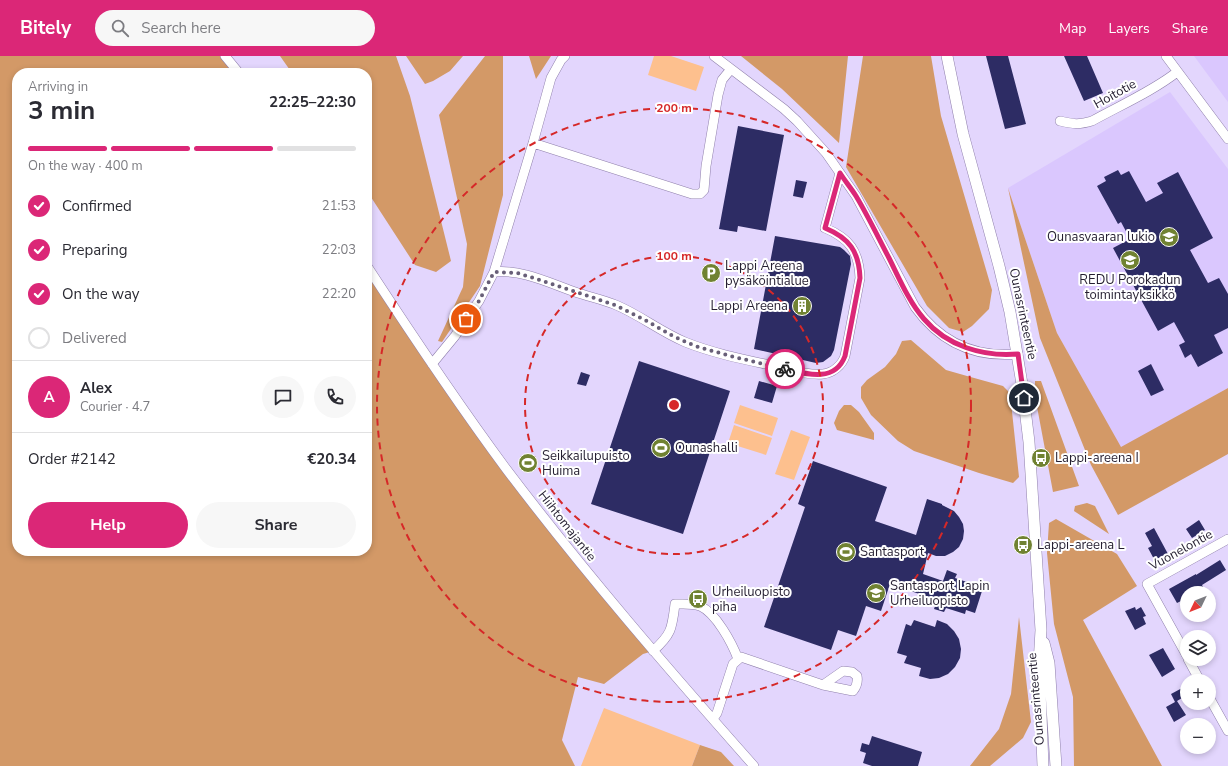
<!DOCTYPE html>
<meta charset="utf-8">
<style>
body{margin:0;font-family:"Nunito Sans",sans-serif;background:#f7f7f7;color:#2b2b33;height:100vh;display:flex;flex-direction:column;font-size:15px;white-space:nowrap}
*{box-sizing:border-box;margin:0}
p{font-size:13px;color:#7c7c81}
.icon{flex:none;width:22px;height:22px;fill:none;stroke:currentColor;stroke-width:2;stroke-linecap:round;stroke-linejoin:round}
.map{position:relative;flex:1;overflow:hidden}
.details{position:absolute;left:12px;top:12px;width:360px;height:488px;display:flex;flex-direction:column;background:#fff;border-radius:16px;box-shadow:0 2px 6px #0003}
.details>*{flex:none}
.needle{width:26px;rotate:227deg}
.tools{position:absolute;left:1180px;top:530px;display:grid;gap:8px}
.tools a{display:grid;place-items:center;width:36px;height:36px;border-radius:50%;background:#fff;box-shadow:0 2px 6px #0003;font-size:20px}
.pin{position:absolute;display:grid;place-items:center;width:34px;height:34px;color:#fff;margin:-17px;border:2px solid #fff;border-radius:50%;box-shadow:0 1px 4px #0007}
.courier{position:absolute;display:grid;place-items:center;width:40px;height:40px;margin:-20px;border:3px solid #db2777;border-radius:50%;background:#fff;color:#222;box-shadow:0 1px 5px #0007}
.headline em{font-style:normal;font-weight:700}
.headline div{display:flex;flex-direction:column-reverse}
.headline{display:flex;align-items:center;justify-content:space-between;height:68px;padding:0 16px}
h1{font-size:26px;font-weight:700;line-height:30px}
.bar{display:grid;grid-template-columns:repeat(4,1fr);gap:6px 4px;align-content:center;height:48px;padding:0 16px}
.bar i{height:5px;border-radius:3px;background:#e1e1e2}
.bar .on{background:#db2777}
.bar p{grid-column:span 4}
.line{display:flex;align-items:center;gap:10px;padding:0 16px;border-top:1px solid #e1e1e2}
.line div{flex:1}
.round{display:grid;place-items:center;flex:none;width:42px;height:42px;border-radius:21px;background:#f7f7f7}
ol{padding:0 16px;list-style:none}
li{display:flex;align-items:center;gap:12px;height:44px}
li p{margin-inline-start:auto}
li .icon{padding:4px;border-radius:50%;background:#db2777;color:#fff;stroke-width:4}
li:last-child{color:#7c7c81}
li i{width:22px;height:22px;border:2px solid #e1e1e2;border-radius:50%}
.primary-button{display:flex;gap:8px;margin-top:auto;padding:8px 16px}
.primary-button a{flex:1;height:46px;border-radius:24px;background:#db2777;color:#fff;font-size:16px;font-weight:700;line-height:46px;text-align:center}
.primary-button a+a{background:#f7f7f7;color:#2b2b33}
header{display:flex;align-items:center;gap:24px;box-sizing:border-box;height:56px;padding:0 20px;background:#db2777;color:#fff}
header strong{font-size:19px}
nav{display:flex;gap:22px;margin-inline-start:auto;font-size:14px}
.search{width:280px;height:36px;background:#f7f7f7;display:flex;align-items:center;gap:10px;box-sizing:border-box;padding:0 14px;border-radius:22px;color:#7c7c81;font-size:15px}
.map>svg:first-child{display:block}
</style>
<header>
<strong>Bitely</strong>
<div class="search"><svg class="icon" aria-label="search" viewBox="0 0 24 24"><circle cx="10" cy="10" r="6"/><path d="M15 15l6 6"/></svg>Search here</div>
<nav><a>Map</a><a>Layers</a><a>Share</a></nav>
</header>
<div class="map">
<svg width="1228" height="710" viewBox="0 0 1228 710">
<rect width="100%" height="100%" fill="#e3d6fd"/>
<path fill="#dac7fe" d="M1194 0H1228V46Z
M1170 36 1228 113V332L1121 392 1057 277 1008 132Z"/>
<path fill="#fdc08e" d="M654 0H671L704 11 696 35 648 19Z
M740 349 778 362 772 380 734 367Z
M734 369 772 382 766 399 728 387Z
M791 374 810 381 794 424 775 418Z
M604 652 700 689 692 710H581Z"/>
<path fill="#d39967" d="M0 0H225L239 17H17V495H367V210L449 333 653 595 643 598 604 628 578 621 562 684 575 710H0Z
M280 0H396L410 40 451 205 436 216 415 209 367 135V17H292Z
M406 0H463L450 15 433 25 425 28Z
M485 0H503V139L480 230 442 286 438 285 463 231 467 188 439 59Z
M529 0H551L536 23Z
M741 0H848L839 87 782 33Z
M863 0H931L941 60 992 234 989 253 972 270 963 276 949 272 927 250 846 111Z
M1008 132 1057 277 1121 391 1228 332V398L1118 459 1091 409 1040 282Z
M911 284 946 314 967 320 1003 330 1010 337 1019 421 1013 427 979 417 914 395 898 385 871 359 861 342V331L867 324 885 311 896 298 902 285Z
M1035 325H1041L1079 430 1053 436 1035 340Z
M844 349H851L859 356 874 377V384L837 374 834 367 839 355Z
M1087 447 1095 450 1109 478 1074 455 1075 450Z
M1056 463 1117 498 1137 530 1083 564 1162 710H1074L1073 641 1054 568 1047 497 1049 467Z
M1019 561 1031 666 1023 682 990 710H970L999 673 1011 638Z
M700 689 721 696 734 710H692Z"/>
<path fill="#2d2c64" d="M986 0H1008L1026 68 1005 73Z
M1064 0H1087L1103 37 1084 45Z
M738 70 784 79 766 175 738 170 737 176 719 173Z
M1118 114 1121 119 1129 115 1146 146 1163 137 1157 127 1178 116 1213 182 1190 194 1208 227 1219 222 1228 238V272L1214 279 1223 297 1198 311 1191 298 1185 302 1179 289 1185 286 1174 266 1158 275 1113 192 1130 183 1121 166 1118 168 1097 130 1106 125 1104 121Z
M796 124 807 126 803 142 793 140Z
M775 180 840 191 844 194 850 200 851 208 834 294 831 300 823 306 816 307 754 293Z
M639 305 730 335 683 478 591 448Z
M1151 308 1164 334 1151 340 1138 315Z
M581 316 590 319 586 330 577 328Z
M759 325 777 330 772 347 754 342Z
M813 405 887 431 875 465 916 479 927 443 942 448V449L954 455 959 461 963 468 964 475 963 483 959 491 953 496 945 500H936L928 497 923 518 943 525 947 514 957 518 955 522 976 529 975 532 982 535 975 557 966 554 965 558 946 552 944 556 934 553 937 544 890 528 881 555 866 550 856 580 838 574 831 594 764 571 805 451 798 448Z
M1199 464 1205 474 1192 482 1186 473Z
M1154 472 1168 498 1155 505 1148 492 1152 490 1145 477Z
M1220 504 1226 514 1202 529 1206 537H1187V542L1177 547 1169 533 1196 518V519Z
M1135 551 1136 554 1141 551 1146 560 1143 561 1146 568 1135 574 1125 555Z
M914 564 935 571 937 564 947 568 954 575 959 583 961 593 960 602 955 611 948 618 939 622 930 623 919 620 921 612 904 607 907 600 897 597 906 568 911 570Z
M1163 592 1175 613 1162 621 1149 599Z
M1184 631 1187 636V639L1177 645 1186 659 1174 666 1166 651 1175 646 1171 638Z
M872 680 922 696 918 710H872L863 707 866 697 860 695 862 687 869 689Z"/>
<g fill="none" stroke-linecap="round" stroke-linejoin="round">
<defs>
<path id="minor" d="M225 0 239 17
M714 0 784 53 797 65 826 97 856 140 915 251C940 286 974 302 1018 298
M1166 0 1228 83
M1060 65C1073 68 1079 69 1092 65 1119 50 1153 35 1177 16
M533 87 692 138H700L704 134 706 110 718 39 722 24 731 13
M367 210C412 279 458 348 507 414 585 517 669 614 754 710
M494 216C523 213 551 228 578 237 590 241 604 244 616 249 640 259 661 276 685 286 715 298 747 304 779 311 791 314 810 320 823 318 833 317 842 309 845 300L860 222C859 195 849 182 825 172L840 117
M432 308 455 280 479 245 494 216 533 87 551 22 561 4 565 0
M653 595C672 578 672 572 675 548 683 548 692 547 700 550 716 557 732 587 738 603
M1187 600 1147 528 1228 483
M1188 603 1200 625
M1209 641 1228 675
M713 663 717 657 733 608 741 601 823 629 853 635C857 630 858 625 857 620L852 616 843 615 823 629"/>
<path id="tertiary" d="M947 0 963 78 999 210 1010 256 1022 328 1029 386 1041 574 1039 608 1043 710
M1044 587 1049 607 1056 710"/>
</defs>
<use href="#minor" stroke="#9080ac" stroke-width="10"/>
<use href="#tertiary" stroke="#9080ac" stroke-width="12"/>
<use href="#minor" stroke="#fff" stroke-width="9"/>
<use href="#tertiary" stroke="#fff" stroke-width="11"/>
</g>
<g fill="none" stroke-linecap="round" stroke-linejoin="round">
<path stroke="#685f78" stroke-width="4" stroke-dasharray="0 7.2" d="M466 263 479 245 494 216 517 217 534 222 615 249 645 264 673 280 695 290 734 301 785 313"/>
<path stroke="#db2777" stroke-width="5" d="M785 313C806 318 835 327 845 300L860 222C859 195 849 182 825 172L840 117C845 125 851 132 856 140 868 160 878 181 889 202 899 222 909 246 924 263 947 290 983 301 1018 298L1024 342"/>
</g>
<g fill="none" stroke="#d62828" stroke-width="2" stroke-dasharray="7 5">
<circle cx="674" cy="349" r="149"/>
<circle cx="674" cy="349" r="297"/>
</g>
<defs>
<symbol id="school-disc" viewBox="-11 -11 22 22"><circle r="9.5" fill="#708232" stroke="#fff"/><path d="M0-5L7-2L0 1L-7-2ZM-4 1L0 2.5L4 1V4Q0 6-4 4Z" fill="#fff"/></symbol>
<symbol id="parking-disc" viewBox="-11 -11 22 22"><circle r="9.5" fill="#708232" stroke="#fff"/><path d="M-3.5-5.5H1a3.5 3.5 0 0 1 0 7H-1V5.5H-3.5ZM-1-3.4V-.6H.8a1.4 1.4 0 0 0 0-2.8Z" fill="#fff"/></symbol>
<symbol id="building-disc" viewBox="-11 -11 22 22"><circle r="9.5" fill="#708232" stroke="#fff"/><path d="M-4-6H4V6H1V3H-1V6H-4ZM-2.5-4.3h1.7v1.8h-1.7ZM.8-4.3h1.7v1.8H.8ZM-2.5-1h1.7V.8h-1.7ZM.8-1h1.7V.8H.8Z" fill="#fff"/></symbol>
<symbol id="stadium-disc" viewBox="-11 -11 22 22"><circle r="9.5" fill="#708232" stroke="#fff"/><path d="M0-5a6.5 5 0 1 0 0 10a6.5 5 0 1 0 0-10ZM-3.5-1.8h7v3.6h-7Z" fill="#fff"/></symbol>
<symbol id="bus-disc" viewBox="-11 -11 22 22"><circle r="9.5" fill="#708232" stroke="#fff"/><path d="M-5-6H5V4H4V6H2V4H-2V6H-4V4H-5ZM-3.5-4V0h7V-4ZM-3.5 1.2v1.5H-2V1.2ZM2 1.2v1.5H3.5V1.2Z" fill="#fff"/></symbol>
</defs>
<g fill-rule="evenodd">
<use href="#school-disc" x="1158" y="170" width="22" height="22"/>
<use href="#school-disc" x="1119" y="193" width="22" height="22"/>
<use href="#parking-disc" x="700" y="206" width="22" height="22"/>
<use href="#building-disc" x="791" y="239" width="22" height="22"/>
<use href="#stadium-disc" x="650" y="381" width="22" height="22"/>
<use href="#bus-disc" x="1030" y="391" width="22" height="22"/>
<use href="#stadium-disc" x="517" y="396" width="22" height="22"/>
<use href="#bus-disc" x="1012" y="478" width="22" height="22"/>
<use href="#stadium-disc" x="835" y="485" width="22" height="22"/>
<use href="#school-disc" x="865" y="526" width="22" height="22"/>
<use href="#bus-disc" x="687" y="532" width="22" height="22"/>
</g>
<g text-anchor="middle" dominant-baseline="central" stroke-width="4" stroke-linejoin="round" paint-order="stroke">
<g font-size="13" fill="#251f31" stroke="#fff">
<text transform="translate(1115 38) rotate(-29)">Hoitotie</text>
<text transform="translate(1023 258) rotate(78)">Ounasrinteentie</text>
<text transform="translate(567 470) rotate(52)">Hiihtomajantie</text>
<text transform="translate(1181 494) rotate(-29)">Vuonelontie</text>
<text transform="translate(1036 643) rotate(-95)">Ounasrinteentie</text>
</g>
<g font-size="13" fill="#251f31" stroke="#fff" text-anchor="start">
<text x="1155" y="181" text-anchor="end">Ounasvaaran lukio</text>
<text x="725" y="210">Lappi Areena<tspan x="725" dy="15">pysäköintialue</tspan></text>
<text x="1130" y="224" text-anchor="middle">REDU Porokadun<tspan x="1130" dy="15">toimintayksikkö</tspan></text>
<text x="788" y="250" text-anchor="end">Lappi Areena</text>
<text x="675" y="392">Ounashalli</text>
<text x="542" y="400">Seikkailupuisto<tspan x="542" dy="15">Huima</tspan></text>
<text x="1055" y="402">Lappi-areena I</text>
<text x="1037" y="489">Lappi-areena L</text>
<text x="860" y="496">Santasport</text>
<text x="890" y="530">Santasport Lapin<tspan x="890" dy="15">Urheiluopisto</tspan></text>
<text x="712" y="536">Urheiluopisto<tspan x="712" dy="15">piha</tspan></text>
</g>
</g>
<circle cx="674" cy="349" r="6" fill="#d62828" stroke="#fff" stroke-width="2"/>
<g font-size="12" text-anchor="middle" font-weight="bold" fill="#d62828" stroke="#fff" stroke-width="4" stroke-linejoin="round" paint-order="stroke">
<text x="674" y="56">200 m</text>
<text x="674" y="204">100 m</text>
</g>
</svg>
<div class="tools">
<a><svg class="needle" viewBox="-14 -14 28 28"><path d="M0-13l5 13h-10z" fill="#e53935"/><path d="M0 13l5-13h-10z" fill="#7c7c81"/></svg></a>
<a><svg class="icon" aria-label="layers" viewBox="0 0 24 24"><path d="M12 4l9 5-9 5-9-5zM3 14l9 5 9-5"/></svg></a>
<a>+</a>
<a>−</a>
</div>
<div class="pin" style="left:466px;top:263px;background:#ea580c"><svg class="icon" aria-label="bag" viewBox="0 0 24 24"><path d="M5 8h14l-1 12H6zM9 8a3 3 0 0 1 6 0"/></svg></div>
<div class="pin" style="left:1024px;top:342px;background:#1f2937"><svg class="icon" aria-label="home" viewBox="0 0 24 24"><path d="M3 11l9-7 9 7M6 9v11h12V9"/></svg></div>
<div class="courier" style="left:785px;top:313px"><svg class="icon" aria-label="bike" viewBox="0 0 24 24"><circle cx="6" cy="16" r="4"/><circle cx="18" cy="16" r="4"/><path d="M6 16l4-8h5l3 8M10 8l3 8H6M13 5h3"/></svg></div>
<section class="details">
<div class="headline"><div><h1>3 min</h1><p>Arriving in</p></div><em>22:25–22:30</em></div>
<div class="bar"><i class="on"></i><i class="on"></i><i class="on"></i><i></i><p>On the way · 400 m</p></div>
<ol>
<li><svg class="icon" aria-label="check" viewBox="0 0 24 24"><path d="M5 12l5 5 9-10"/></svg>Confirmed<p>21:53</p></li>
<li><svg class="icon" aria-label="check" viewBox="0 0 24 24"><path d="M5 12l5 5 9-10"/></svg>Preparing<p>22:03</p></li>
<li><svg class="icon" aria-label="check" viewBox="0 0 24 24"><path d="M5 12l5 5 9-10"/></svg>On the way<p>22:20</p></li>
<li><i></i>Delivered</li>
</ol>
<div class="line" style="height:72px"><b class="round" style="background:#db2777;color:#fff">A</b><div><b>Alex</b><p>Courier · 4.7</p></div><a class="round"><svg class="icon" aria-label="chat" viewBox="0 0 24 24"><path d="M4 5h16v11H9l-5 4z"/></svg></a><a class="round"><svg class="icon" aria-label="phone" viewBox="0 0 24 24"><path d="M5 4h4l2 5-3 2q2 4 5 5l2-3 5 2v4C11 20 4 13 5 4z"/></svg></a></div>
<div class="line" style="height:52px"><div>Order #2142</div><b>€20.34</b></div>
<div class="primary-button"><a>Help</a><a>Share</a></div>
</section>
</div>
